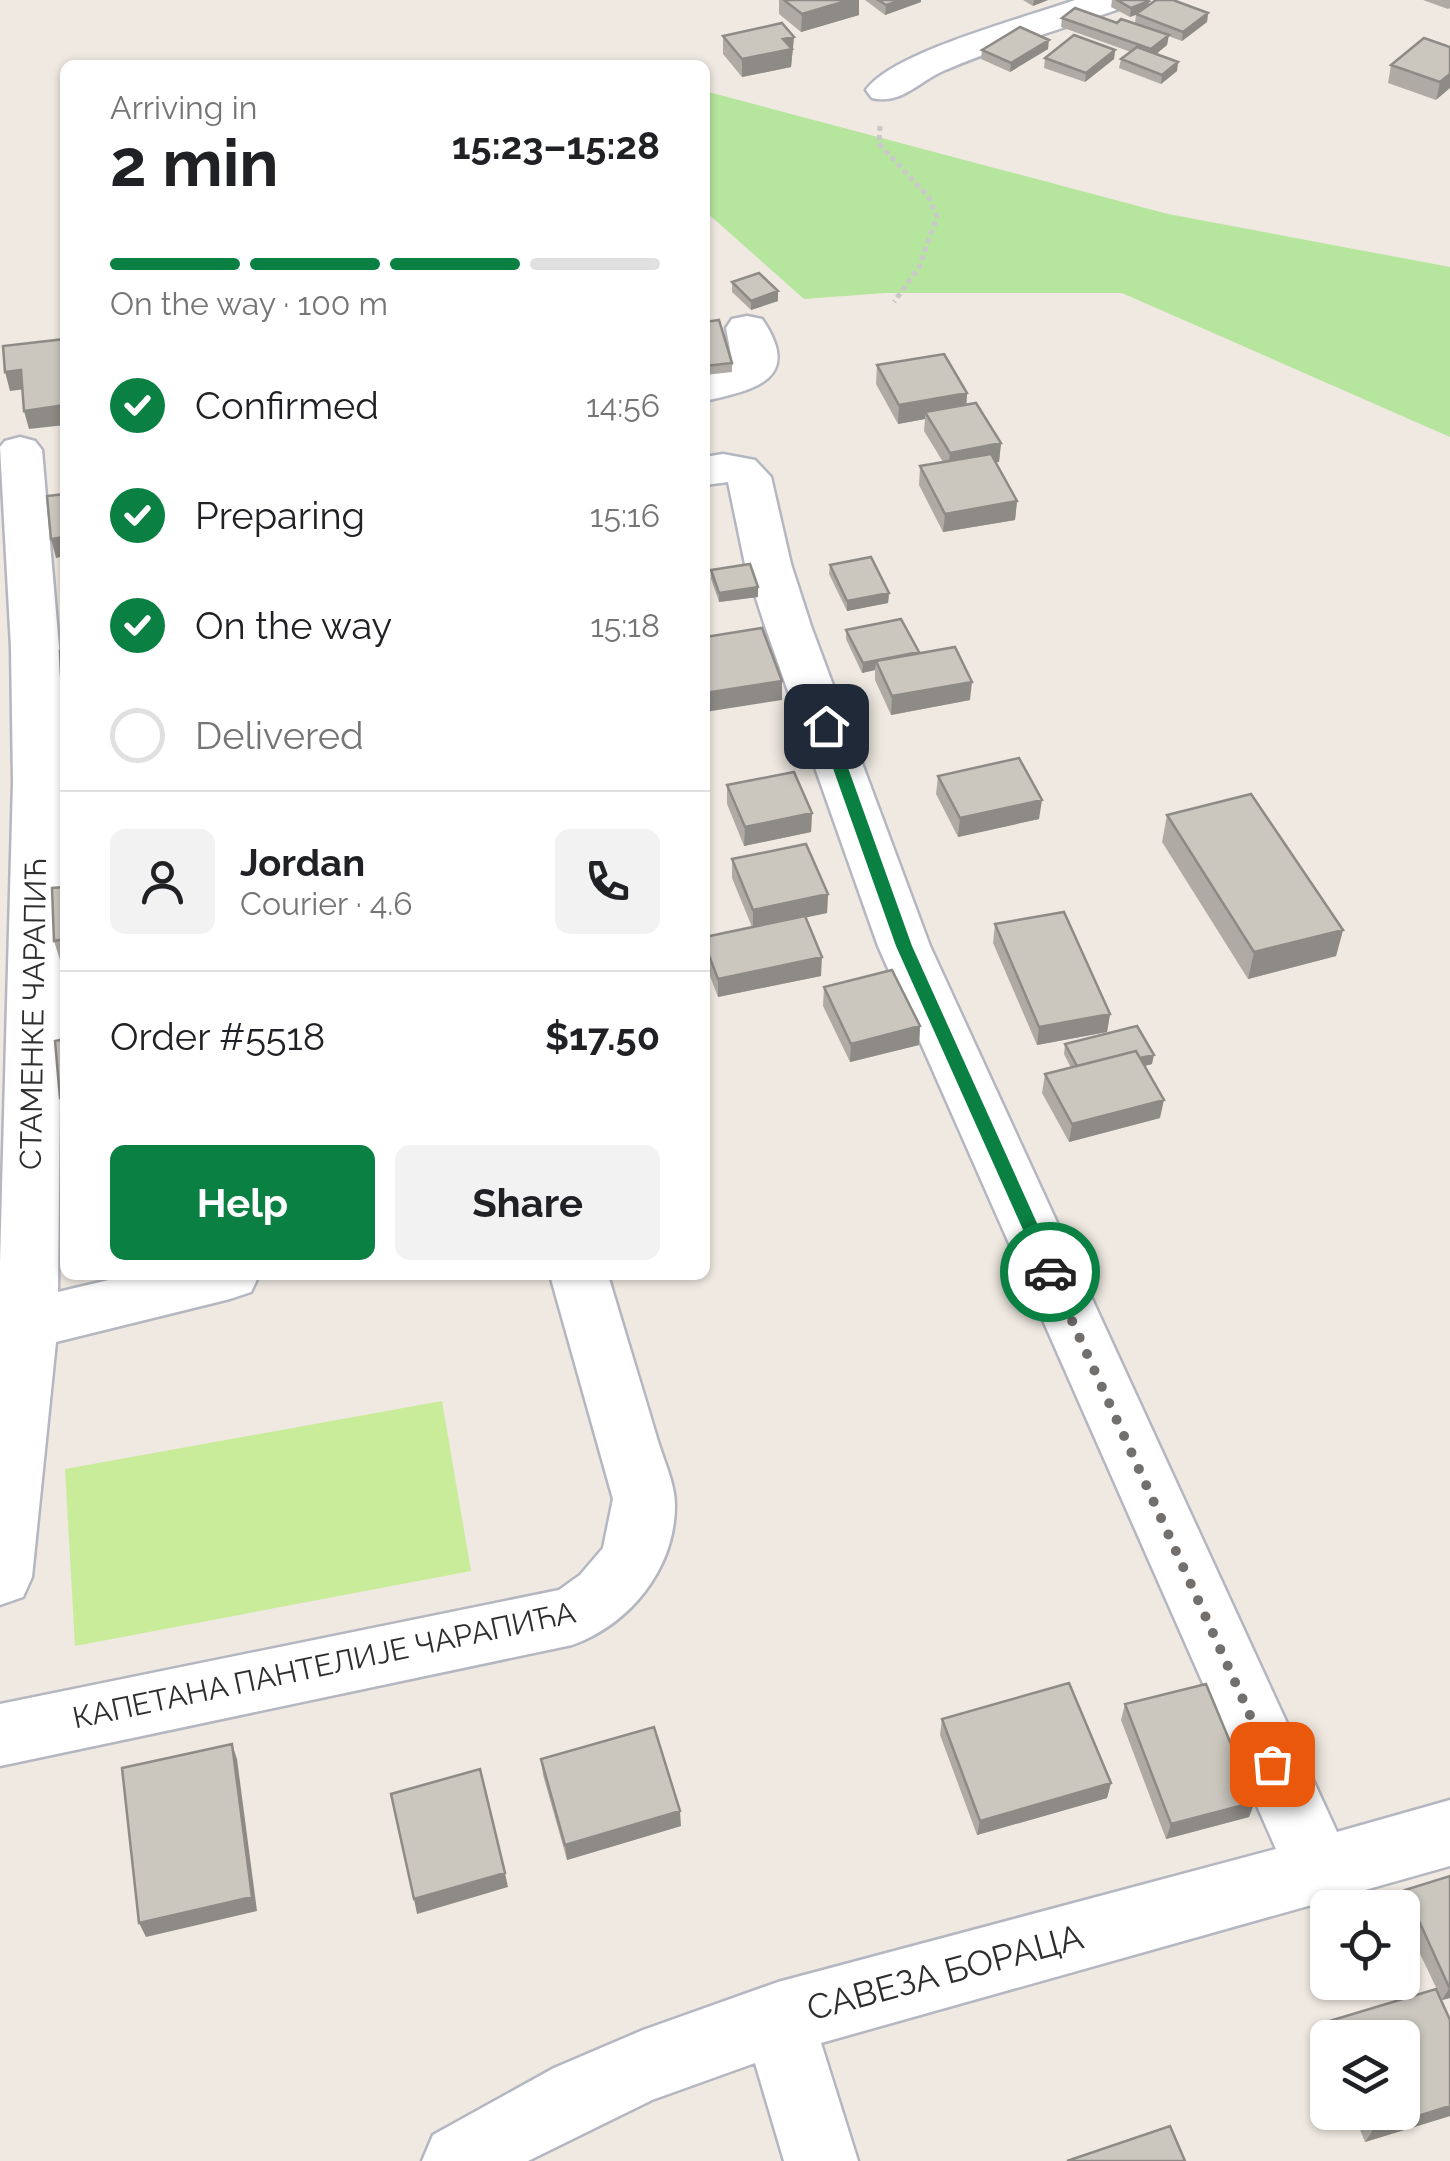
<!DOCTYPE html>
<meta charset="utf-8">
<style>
body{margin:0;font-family:Raleway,sans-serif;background:#f2f2f2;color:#202124;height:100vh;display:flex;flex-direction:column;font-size:38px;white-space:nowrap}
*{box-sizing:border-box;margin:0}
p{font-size:32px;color:#757577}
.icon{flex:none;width:55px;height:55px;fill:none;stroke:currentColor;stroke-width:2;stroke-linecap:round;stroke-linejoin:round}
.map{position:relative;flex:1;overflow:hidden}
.sheet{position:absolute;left:60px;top:60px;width:650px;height:1220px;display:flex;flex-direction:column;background:#fff;border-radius:15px;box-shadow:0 2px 8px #0004}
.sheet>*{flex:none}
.controls{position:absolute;left:1310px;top:1890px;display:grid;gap:20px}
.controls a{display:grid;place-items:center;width:110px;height:110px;border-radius:15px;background:#fff;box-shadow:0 2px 8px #0004;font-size:50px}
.pin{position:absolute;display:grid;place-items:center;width:85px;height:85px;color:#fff;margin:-42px;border-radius:20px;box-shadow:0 5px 15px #0006}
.courier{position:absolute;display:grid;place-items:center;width:100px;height:100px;margin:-50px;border:8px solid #0b8043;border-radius:50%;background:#fff;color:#222;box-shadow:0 2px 12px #0007}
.overview em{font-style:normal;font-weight:700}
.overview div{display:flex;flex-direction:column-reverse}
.overview{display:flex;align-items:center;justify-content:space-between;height:170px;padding:0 50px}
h1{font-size:65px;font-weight:700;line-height:75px}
.bar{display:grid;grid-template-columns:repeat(4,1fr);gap:15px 10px;align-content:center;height:120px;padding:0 50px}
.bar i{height:12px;border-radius:8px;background:#e0e0e0}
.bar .on{background:#0b8043}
.bar p{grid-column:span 4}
.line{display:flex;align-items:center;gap:25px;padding:0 50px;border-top:2px solid #e0e0e0}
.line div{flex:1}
.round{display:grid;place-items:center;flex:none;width:105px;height:105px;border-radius:15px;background:#f2f2f2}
ol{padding:0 50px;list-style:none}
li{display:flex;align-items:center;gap:30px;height:110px}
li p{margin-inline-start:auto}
li .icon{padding:10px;border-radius:50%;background:#0b8043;color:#fff;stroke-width:4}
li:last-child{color:#757577}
li i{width:55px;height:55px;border:5px solid #e0e0e0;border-radius:50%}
.button{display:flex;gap:20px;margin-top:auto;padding:20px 50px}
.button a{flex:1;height:115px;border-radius:15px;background:#0b8043;color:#fff;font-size:40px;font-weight:700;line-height:115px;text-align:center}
.button a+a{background:#f2f2f2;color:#202124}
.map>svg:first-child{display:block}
</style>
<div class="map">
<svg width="1450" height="2161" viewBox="0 0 1450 2161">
<rect width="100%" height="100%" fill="#efe9e1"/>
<path fill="#b6e59e" d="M705 91 1168 214 1450 267V437L1122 293H885L804 299 705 211Z"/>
<path fill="#c9ec9a" d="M442 1401 471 1571 75 1646 65 1469Z"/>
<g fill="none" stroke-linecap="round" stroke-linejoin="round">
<defs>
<path id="minor" d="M1075 0H1127L1122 8C1063 29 1000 46 943 71 918 82 901 105 872 98L866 90C892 52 1028 17 1075 0Z
M747 316 762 319C804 380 753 390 705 401V375L733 365 726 328 732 319Z
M20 437 35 441 42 450 59 647 63 782 58 1292 130 1275H259L251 1292 230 1299 56 1342 32 1577 23 1597 0 1605V1263L13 782 11 647 0 447 5 441Z
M723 454 755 460 771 477 791 564 811 626 930 946 1337 1832 1450 1800V1866L821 2043 858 2161H784L755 2063 652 2100 528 2161H422L433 2135 554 2068 643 2030 778 1982 1276 1849 878 946 765 626 745 564 728 482 705 485V457Z
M550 1275H608C624 1329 641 1384 657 1438 663 1459 675 1483 675 1505 675 1569 630 1624 572 1645L0 1766V1704L559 1590 580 1575 603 1548 613 1499Z"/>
</defs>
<use href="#minor" stroke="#b4b7c1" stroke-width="5"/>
<path stroke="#c9c9c9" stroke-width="5" stroke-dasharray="5 4" stroke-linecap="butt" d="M880 126 879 144 928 196 937 217 919 267 894 302"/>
<use href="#minor" fill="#fff" fill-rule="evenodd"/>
</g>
<path fill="#afaba4" d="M779 0H859V15L801 32 779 14Z
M865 0H921V2L885 15Z
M1023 0H1048L1033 6Z
M1112 0H1148V5L1208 13 1207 22 1182 41 1168 36 1167 45 1156 54 1178 62 1177 71 1161 84 1119 68 1121 59 1131 52 1061 27 1062 18 1135 23 1136 15 1130 17 1111 7Z
M1423 0H1450V8L1448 9Z
M723 36 794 37 791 67 742 77 723 54Z
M1450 47 1436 100 1388 83 1391 65Z
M1048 49 1010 72 981 59 982 50Z
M1115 50 1114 59 1085 82 1044 68 1045 58Z
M732 282 778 291V301L751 310 732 292Z
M705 322 732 363V372L705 375Z
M877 365 967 393 966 404 1001 443 999 462H996L1017 501 1015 520 943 532 919 485 920 466 943 462 924 431 925 419 898 424 876 384Z
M830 565 889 593 888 603 847 611 829 574Z
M711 570 758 597 719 602 711 579Z
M846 630 919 652 970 700 891 715 875 680V670L862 673 846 639Z
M938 776 1039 819 958 837 936 794Z
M727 785 812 813 811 832 744 846 727 804Z
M1167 815 1343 930 1336 956 1248 979 1162 842Z
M732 859 828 894 827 913 805 917 821 976 718 997 705 963V937L752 927 732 878Z
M65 887V959L60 960 54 941Z
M995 924 1110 1014 1107 1032 1037 1045 993 943Z
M824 987 920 1026 919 1045 850 1062 823 1006Z
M1065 1044 1152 1064 1144 1066 1160 1118 1069 1142 1042 1093 1045 1074 1071 1068 1064 1054Z
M1125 1704 1249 1817 1166 1839 1121 1720Z
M942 1719 1111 1783 1107 1798 977 1835 940 1735Z
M541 1759 681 1826 567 1860 543 1775Z
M1450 1876V1998L1442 2000 1402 1916V1908H1399L1397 1904 1405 1890Z
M1436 1989 1450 2020V2116L1365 2142 1353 2112H1402V2038H1328V2055L1319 2035 1326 2022Z"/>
<path fill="#8e8b86" d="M849 0H859V15L801 32 802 14Z
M902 0H921V2L885 15 886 5Z
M1034 0H1048L1033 6Z
M1149 1 1148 10 1130 17 1131 8Z
M1208 13 1207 22 1182 41 1183 32Z
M1169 35 1167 45 1150 59 1151 49Z
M794 37 791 67 742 77V59L783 39Z
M1049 40 1048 49 1010 72 1011 63Z
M1115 50 1114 59 1085 82 1086 73Z
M1178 62 1177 71 1161 84 1162 75Z
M1450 74V88L1436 100 1440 82Z
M778 291V301L751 310V301Z
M21 370 26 389 10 391 5 372Z
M967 393 966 412H925V419L898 424 899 405Z
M65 405V425L29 429 24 411Z
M1001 443 999 462 948 471 950 453Z
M1017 501 1015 520 943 532 945 514Z
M65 537V556L56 558 51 539Z
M758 587V597L719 602V593Z
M889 593 888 603 847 611V601Z
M876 661 875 670 862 673 863 663Z
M782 681V700L705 712V693Z
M972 682 970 700 891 715 892 696Z
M1042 800 1039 819 958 837 960 818Z
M812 813 811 832 744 846 745 827Z
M828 894 827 913 753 929V910Z
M1343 930 1336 956 1248 979 1254 952Z
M822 957 821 976 718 997V979Z
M1110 1014 1107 1032 1037 1045 1039 1027Z
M920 1026 919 1045 850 1062 851 1044Z
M1154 1055 1152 1064 1080 1083 1081 1074Z
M65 1097V1113L60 1098Z
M1164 1100 1160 1118 1069 1142 1072 1124Z
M232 1744 237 1759 257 1911 146 1937 139 1923Z
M1111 1783 1107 1798 977 1835 980 1821Z
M1255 1802 1249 1817 1166 1839 1171 1824Z
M680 1811 681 1826 567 1860 565 1845Z
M505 1873 508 1887 417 1914 414 1899Z
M1450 1987V1998L1442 2000Z
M1450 2106V2116L1365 2142 1373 2130Z"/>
<path fill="#cbc7bf" stroke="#8e8b86" stroke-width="2.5" d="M784 0H849L802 14Z
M878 0H902L886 5Z
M1117 0H1148L1149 1 1131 8Z
M1156 0H1173L1208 13 1183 32 1136 14Z
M1075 8 1117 23 1121 19 1169 35 1151 49 1062 18Z
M782 23 794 37 783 39 792 49 742 59 723 36Z
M1020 27 1049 40 1011 63 982 50Z
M1074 35 1115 50 1086 73 1045 58Z
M1424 38 1450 47V74L1440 82 1391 65Z
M1137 47 1178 62 1162 75 1121 59Z
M759 273 778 291 751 301 732 282Z
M719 320 732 363 705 366V322Z
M65 339V405L24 411 21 370 5 372 3 346Z
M944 354 967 393 899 405 877 365Z
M976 403 1001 443 950 453 925 412Z
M991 454 1017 501 945 514 920 466Z
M65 494V537L51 539 47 496Z
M871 557 889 593 847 601 830 565Z
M750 564 758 587 719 593 711 570Z
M901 619 919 652 863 663 846 630Z
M762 628 782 681 705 693V637Z
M955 647 972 682 892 696 876 661Z
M65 650V692H62L60 651Z
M1019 758 1042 800 960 818 938 776Z
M794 772 812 813 745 827 727 785Z
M1251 794 1343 930 1254 952 1167 815Z
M806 844 828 894 753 910 732 859Z
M65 887V939L54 941 52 888Z
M1064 912 1110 1014 1039 1027 995 924Z
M805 916 822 957 718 979 705 945V937Z
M892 970 920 1026 851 1044 824 987Z
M1137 1026 1154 1055 1140 1058 1136 1051 1077 1066 1065 1044Z
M65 1039V1097L60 1098 55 1041Z
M1136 1051 1164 1100 1072 1124 1045 1074Z
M1069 1683 1111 1783 980 1821 942 1719Z
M1206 1684 1255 1802 1171 1824 1125 1704Z
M654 1727 680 1811 565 1845 541 1759Z
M232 1744 252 1897 139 1923 122 1768Z
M480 1769 505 1873 414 1899 391 1794Z
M1450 1876V1987H1449L1405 1890Z
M1436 1989 1450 2020V2106L1373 2130 1365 2112H1402V2038H1332L1326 2022Z
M1170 2126 1185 2161H1067Z"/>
<path fill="#0b8043" d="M826 721 833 726 912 946 1059 1272 1056 1276H1044L1042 1272 896 946 818 726Z"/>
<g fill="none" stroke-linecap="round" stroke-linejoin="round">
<path stroke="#726f6d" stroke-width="10" stroke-dasharray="0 18" d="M1050 1272 1272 1764"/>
</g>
<g text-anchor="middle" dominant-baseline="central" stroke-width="10" stroke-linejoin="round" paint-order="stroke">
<g font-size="30" fill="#2e2e2e" stroke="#fff">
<text transform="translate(33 1014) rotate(-89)">СТАМЕНКЕ ЧАРАПИЋ</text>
<text transform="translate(324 1665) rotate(-12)">КАПЕТАНА ПАНТЕЛИЈЕ ЧАРАПИЋА</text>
</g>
<g font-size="35" fill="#2e2e2e" stroke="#fff">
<text transform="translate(945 1972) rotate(-15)">САВЕЗА БОРАЦА</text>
</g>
</g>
</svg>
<div class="controls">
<a><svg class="icon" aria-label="locate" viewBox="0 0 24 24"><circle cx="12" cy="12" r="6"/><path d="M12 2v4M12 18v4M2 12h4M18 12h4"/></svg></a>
<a><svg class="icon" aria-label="layers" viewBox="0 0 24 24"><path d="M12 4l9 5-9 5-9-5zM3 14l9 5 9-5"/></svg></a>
</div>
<div class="pin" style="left:1272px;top:1764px;background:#ea580c"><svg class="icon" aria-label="bag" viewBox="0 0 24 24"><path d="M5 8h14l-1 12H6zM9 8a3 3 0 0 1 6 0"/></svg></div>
<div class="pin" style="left:826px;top:726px;background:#1f2937"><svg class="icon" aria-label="home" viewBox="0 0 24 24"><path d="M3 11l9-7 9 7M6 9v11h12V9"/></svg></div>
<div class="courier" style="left:1050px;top:1272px"><svg class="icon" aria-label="car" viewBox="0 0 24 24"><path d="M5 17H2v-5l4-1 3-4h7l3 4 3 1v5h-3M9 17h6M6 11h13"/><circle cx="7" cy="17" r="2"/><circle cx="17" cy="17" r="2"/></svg></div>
<section class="sheet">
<div class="overview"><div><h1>2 min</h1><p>Arriving in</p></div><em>15:23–15:28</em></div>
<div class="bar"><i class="on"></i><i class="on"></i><i class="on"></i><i></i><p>On the way · 100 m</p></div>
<ol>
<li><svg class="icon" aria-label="check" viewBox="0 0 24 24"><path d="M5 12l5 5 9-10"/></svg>Confirmed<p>14:56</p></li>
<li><svg class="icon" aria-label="check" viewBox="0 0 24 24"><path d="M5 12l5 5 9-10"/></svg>Preparing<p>15:16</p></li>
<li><svg class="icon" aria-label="check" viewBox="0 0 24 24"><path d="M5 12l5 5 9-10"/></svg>On the way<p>15:18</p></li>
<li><i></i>Delivered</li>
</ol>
<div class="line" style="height:180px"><a class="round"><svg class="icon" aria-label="person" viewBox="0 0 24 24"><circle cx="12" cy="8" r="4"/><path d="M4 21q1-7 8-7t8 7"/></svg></a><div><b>Jordan</b><p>Courier · 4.6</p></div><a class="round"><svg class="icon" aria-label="phone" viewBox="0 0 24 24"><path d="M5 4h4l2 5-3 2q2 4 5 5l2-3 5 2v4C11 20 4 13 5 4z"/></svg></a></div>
<div class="line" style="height:130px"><div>Order #5518</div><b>$17.50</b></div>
<div class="button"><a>Help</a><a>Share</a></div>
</section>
</div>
